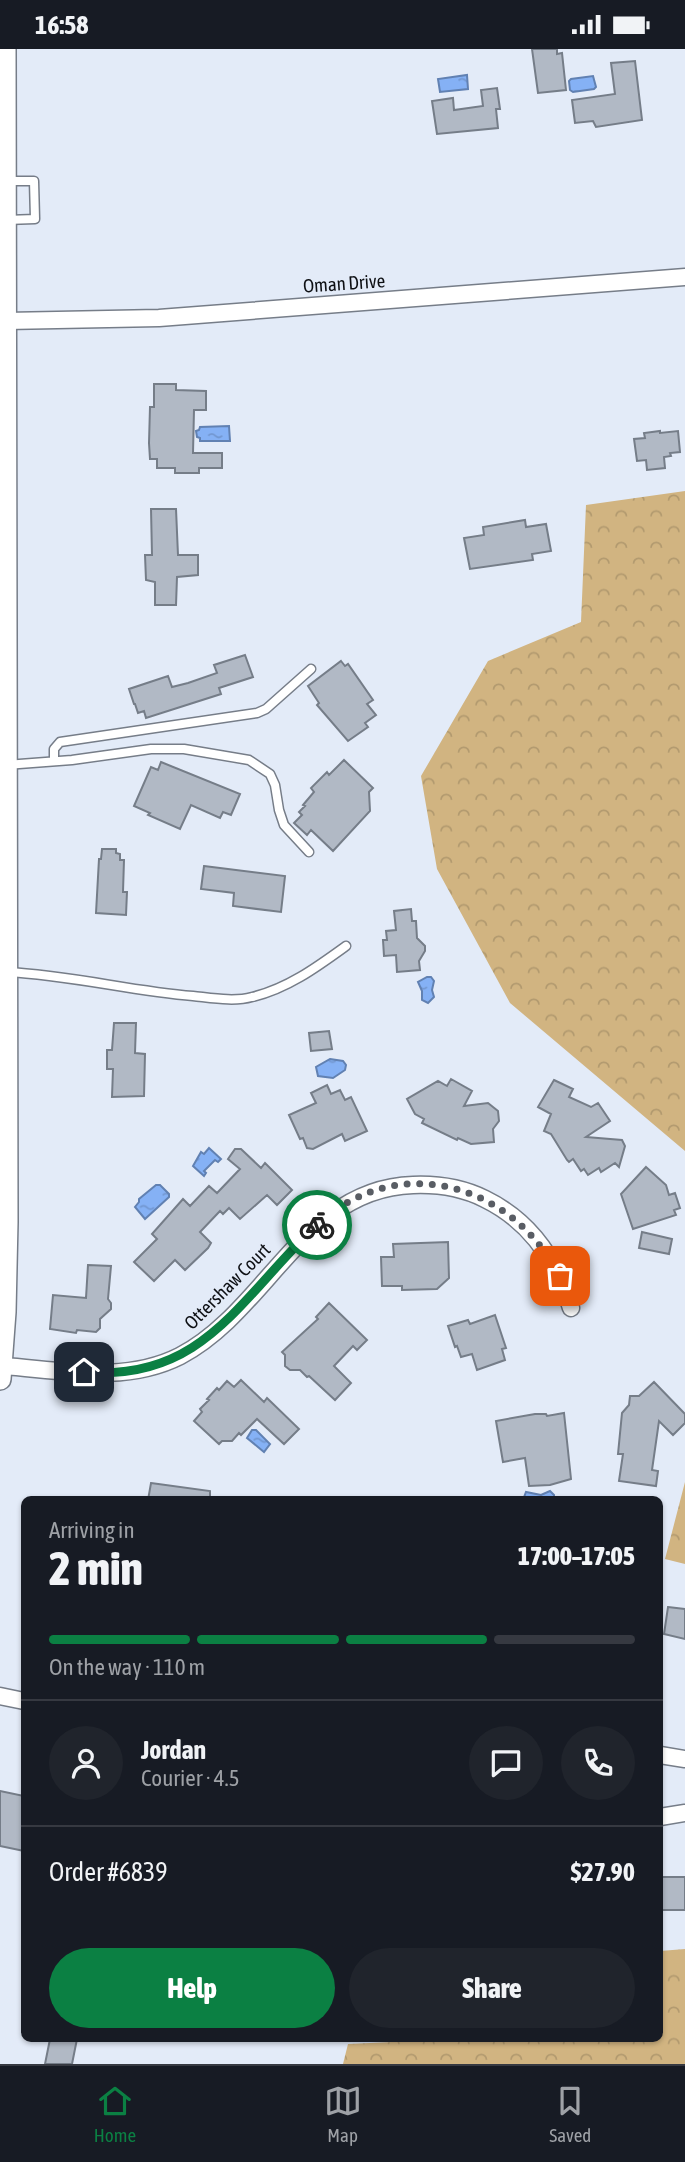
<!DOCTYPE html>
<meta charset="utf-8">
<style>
body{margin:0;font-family:"Asap Condensed",sans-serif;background:#20242c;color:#f1f3f6;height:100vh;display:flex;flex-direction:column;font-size:26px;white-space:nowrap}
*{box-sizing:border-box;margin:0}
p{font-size:23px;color:#9ea1a6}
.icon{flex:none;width:38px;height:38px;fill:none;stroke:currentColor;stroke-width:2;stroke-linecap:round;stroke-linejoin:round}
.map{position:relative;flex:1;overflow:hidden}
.side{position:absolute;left:21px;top:1447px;width:642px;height:546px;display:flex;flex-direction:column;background:#171b24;border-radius:10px;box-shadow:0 2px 5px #0004}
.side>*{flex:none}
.pin{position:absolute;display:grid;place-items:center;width:60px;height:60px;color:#fff;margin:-30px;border-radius:14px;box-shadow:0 4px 10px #0006}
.courier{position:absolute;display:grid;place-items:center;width:70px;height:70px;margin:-35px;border:5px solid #0b8043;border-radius:50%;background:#fff;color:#222;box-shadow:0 2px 9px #0007}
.head em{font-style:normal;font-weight:800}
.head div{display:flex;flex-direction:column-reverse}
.head{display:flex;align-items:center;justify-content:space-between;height:119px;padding:0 28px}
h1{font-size:46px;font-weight:800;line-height:52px}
.bar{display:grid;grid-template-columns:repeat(4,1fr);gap:10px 7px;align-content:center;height:84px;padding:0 28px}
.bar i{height:9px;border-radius:5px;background:#363941}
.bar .on{background:#0b8043}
.bar p{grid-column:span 4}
.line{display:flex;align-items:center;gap:18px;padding:0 28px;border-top:2px solid #363941}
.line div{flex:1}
.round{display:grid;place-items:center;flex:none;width:74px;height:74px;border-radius:37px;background:#20242c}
.action{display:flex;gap:14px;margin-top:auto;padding:14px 28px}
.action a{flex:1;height:80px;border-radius:42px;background:#0b8043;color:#fff;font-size:28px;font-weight:800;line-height:80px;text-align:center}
.action a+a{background:#20242c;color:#f1f3f6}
.status{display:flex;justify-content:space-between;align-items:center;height:49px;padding:0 35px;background:#171b24;direction:ltr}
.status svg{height:19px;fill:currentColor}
.dock{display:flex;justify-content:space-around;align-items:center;height:98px;border-top:2px solid #363941;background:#171b24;font-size:19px;color:#9ea1a6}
.dock a{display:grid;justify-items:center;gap:4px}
.dock .on{color:#0b8043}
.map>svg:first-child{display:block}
</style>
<div class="status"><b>16:58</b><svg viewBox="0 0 49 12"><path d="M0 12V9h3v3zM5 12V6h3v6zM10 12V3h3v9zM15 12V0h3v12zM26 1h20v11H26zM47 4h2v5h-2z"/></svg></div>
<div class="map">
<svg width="685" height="2015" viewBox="0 0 685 2015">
<defs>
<pattern id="forest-crowns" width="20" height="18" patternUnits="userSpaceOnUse" patternTransform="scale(1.75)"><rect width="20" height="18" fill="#d1b481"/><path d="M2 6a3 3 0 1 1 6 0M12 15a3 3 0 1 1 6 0" fill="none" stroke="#b29a6f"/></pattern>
<pattern id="water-ripples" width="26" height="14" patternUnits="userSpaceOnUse" patternTransform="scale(1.75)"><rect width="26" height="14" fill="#85b1f5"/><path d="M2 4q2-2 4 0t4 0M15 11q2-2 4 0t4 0" fill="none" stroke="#7297d1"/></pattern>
</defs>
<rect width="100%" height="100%" fill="#e3ebf8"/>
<path fill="url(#forest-crowns)" d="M685 442V1102L510 954 437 820 421 727 488 612 581 573 586 456Z
M685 1433V1515L665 1510Z
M685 1900V2015H343L348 1995 457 1990H660V1902Z"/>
<path fill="url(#water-ripples)" stroke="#6181b2" stroke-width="2" d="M467 26 468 40 440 43 438 30Z
M593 27 596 38 594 40 573 43 570 41 569 32 571 30Z
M229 377 230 392H200V389L197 388 196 382 199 381 200 378Z
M427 928H431L434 932 432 941 434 948 428 954 422 951V942L418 933Z
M330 1010 343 1012 346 1016 345 1021 333 1029 318 1027 316 1018Z
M209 1099 221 1110 218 1113 215 1111 204 1122 206 1124 204 1127 193 1117 201 1103 204 1105Z
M156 1136H160L169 1145V1148L145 1170 135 1158 139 1153V1150Z
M252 1381H256L270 1395 264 1403 247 1389Z
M550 1442 554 1446V1451H523L526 1443 541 1446Z"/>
<path fill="#b1b9c5" stroke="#757d88" stroke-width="2" d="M532 0H557V5L562 4 566 41 538 44Z
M635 12 642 71 596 78 593 72 575 74 572 51 615 45 611 14Z
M497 39 500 60H496L498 79 437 85 432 52 453 49 454 61 483 57 481 41Z
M154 335H176V341L206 342V361H194L193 404H222V419H199V424H175V419H157V410H150L149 394 150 358H154Z
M660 382V384L678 382 680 403 670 404 671 407 664 408 665 419 647 421 646 411 637 412 634 390 645 389 644 384Z
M151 460H176L178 506H198V526L177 528 176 556H155V533L146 531 145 506H152Z
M525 471 526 478 546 475 551 502 532 505 533 511 470 520 464 489 484 486 483 478Z
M245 606 253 628 219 639 221 645 146 669 144 662 138 664 135 655H134L129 640 168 627 172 638 188 634 217 624 214 616Z
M341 612 345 617 348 615 373 651 367 655 376 666 365 674 368 678 348 692 317 656 319 654 308 637Z
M344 711 373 739 369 743 370 762 333 802 311 781 307 786 294 774 302 766 299 763 305 757 303 756 314 743 311 739 327 723 329 726Z
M161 713 240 745 231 766 223 763 220 769 191 756 180 780 148 766 150 764 134 757 151 718 158 721Z
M102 800H116V804L120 805V811H124L123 843H127L126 866 96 864 99 810H101Z
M204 817 285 827 281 863 233 857 234 844 201 840Z
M411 860 412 872H416L417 889 425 897V902L419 912 420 921 397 923 396 906 384 907 383 891H387L386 882 396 881 394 862Z
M114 974H136L135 1004 145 1005 144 1047 112 1048 113 1020H107V1001H112Z
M329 982 332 1000 311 1002 309 984Z
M451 1030 472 1042 464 1057 488 1054 498 1062 499 1072 493 1080 494 1093 471 1095 458 1089 457 1091 422 1074 424 1070 415 1065 407 1050 438 1032 447 1037Z
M554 1031 573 1040 569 1048 591 1058 598 1054 610 1072 586 1088 622 1091 625 1097 619 1118 615 1114 601 1123 599 1119 588 1126 584 1120 581 1122 573 1110 569 1113 567 1111 551 1085 544 1082 551 1065 538 1058Z
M327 1036 331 1045 340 1041 345 1051 351 1048 367 1082 345 1092 342 1085 313 1100 307 1099 303 1089 300 1090 289 1066 316 1054 311 1044Z
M235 1100H241L261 1119 265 1114 292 1141 277 1156 267 1146 240 1170 229 1159 223 1165 220 1162 200 1183 211 1194 208 1199 185 1221 175 1211 154 1232 134 1213 157 1190 152 1185 183 1150 190 1157 209 1137 217 1144 240 1120 228 1110Z
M646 1118 666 1136 669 1146 675 1144 680 1159 674 1161 676 1166 633 1180 621 1145Z
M642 1183 672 1190 669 1205 639 1199Z
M448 1193 449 1229 437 1240 402 1241V1237H382L381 1208H394L393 1195Z
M88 1216 111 1217 108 1250 111 1254V1260L100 1270V1279L96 1283 77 1281 76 1284 50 1280 53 1246 86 1249Z
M329 1254 367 1291 357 1301 353 1297 334 1317 351 1334 335 1351 309 1327 307 1328 300 1321H290L285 1317V1306L282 1303 318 1270 316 1268Z
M495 1266 506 1299 502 1300 505 1311 477 1321 472 1305 461 1308 457 1297 455 1298 448 1277 468 1271 470 1275Z
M241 1331 264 1353 267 1349 299 1380 284 1395 257 1370 241 1386 239 1384 232 1392H222L219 1395 194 1372 202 1363 200 1360 209 1351 207 1350 217 1339 219 1341 227 1332 234 1338Z
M654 1333 685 1365V1374L673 1386 659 1372 652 1421 658 1422 656 1437 619 1432 623 1405H618L622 1364 629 1356 630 1347H639Z
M564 1364 571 1430 550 1436 529 1437 525 1409 503 1413 496 1372 535 1365H546L547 1367Z
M151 1434 210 1442V1451H148Z
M668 1558 685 1560V1590L664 1585Z
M0 1742 24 1747V1802L0 1797Z
M660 1828H685V1861H660Z
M50 1990H77L72 2015H45Z"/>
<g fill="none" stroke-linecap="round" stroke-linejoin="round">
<defs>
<path id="service" d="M6 132H34L35 170 6 171
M54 712V700L60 693 257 664 266 660 311 620
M6 716 72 711 151 700H184L249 711 270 725 275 736 279 761 284 776 309 803
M7 923C70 926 131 942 193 947 212 949 234 953 252 948 287 940 317 918 346 897"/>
<path id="minor" d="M6 272 159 269 685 228
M3 1317C61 1321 125 1335 180 1307 267 1262 304 1139 413 1136 438 1135 463 1139 485 1150 530 1172 557 1212 571 1259
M0 1647 24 1652
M660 1706 685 1710
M660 1768 685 1764"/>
<path id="secondary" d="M0 1330 5 1263 7 1173 5 0"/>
</defs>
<use href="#service" stroke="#767d88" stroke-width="11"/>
<use href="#minor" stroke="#767d88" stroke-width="19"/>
<use href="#secondary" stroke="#767d88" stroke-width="24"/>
<use href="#service" stroke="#fff" stroke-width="8"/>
<use href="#minor" stroke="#fff" stroke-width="16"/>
<use href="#secondary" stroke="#fff" stroke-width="21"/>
</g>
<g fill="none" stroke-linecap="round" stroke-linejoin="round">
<path stroke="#595d64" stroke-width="7" stroke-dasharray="0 12.6" d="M317 1176C398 1101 511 1134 560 1227"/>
<path stroke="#0b8043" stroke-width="9" d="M84 1323C204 1333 241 1247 317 1176"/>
</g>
<g text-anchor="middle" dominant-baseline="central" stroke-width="5" stroke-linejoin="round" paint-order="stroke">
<g font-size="19" fill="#0e1014" stroke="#e3ebf8">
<text transform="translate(344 234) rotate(-4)">Oman Drive</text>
<text transform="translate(227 1237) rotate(-45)">Ottershaw Court</text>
</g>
</g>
</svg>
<div class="pin" style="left:560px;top:1227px;background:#ea580c"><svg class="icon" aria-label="bag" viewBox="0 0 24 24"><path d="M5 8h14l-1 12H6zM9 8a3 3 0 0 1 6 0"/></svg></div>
<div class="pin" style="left:84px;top:1323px;background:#1f2937"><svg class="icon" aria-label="home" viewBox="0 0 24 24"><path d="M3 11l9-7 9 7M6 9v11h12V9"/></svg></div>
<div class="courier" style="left:317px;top:1176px"><svg class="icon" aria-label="bike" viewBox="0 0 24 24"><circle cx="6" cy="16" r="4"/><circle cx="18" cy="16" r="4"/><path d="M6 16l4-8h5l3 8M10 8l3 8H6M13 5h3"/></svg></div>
<section class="side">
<div class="head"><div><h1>2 min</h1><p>Arriving in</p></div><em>17:00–17:05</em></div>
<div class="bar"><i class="on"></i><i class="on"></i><i class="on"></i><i></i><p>On the way · 110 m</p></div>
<div class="line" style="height:126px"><a class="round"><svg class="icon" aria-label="person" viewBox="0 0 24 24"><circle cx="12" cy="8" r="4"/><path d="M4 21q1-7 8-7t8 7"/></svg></a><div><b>Jordan</b><p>Courier · 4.5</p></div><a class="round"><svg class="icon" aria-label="chat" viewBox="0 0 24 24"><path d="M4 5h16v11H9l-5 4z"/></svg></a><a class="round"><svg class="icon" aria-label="phone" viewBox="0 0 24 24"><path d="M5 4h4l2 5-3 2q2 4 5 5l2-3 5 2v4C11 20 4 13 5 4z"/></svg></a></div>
<div class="line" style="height:91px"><div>Order #6839</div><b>$27.90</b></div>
<div class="action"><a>Help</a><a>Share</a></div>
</section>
</div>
<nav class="dock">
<a class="on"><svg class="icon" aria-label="home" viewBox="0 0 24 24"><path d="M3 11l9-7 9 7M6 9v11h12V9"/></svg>Home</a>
<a><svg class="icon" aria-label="map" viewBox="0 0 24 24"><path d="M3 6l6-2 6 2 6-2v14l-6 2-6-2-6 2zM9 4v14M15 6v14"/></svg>Map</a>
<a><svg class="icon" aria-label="saved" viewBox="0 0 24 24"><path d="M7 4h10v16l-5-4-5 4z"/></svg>Saved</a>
</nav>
